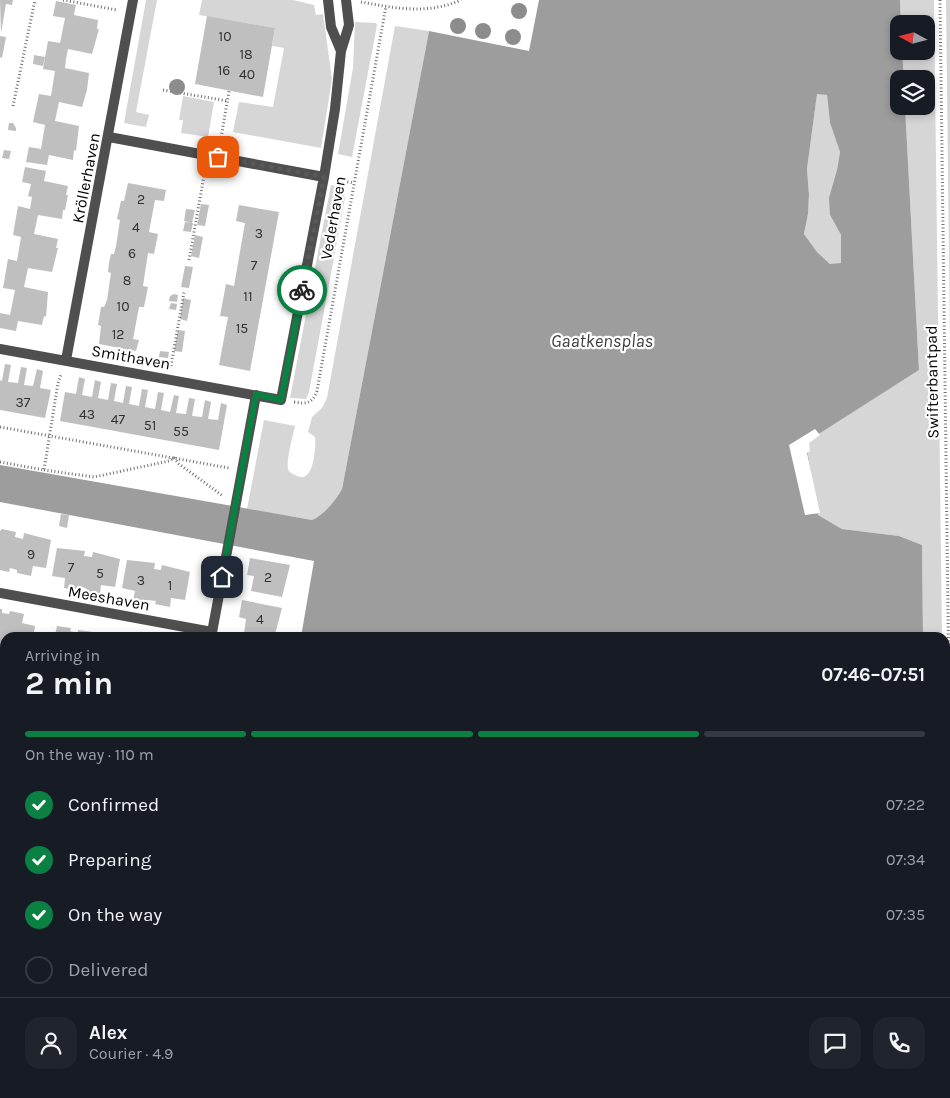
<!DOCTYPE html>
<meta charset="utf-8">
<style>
body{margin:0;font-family:Karla,sans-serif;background:#20242c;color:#f1f3f6;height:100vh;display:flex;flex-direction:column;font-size:19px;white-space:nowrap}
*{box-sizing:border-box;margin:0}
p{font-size:16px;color:#9ea1a6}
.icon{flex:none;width:28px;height:28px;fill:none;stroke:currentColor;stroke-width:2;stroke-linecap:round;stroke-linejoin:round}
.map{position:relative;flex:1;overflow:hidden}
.drawer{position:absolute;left:0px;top:632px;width:950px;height:466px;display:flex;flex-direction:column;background:#171b24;border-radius:15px 15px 0 0;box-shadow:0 2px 8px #0003}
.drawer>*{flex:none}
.needle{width:32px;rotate:277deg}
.fabs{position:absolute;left:890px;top:15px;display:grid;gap:10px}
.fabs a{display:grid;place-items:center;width:45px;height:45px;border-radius:10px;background:#171b24;box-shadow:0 2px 8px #0003;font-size:25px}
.pin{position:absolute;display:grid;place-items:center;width:42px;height:42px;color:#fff;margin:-21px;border-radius:10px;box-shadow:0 2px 8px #0006}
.courier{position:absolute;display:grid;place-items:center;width:50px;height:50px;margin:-25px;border:4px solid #0b8043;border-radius:50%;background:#fff;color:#222;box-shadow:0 1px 6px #0007}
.headline em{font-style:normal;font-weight:700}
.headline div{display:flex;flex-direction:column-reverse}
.headline{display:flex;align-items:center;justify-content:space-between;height:85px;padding:0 25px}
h1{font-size:32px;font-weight:700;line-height:38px}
.bar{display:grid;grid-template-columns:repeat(4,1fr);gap:8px 5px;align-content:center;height:60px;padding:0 25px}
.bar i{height:6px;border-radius:4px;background:#363941}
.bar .on{background:#0b8043}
.bar p{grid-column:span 4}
.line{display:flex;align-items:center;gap:12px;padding:0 25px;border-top:1px solid #363941}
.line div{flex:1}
.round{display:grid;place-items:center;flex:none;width:52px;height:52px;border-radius:15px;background:#20242c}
ol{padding:0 25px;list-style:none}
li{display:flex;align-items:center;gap:15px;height:55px}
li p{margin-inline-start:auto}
li .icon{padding:5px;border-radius:50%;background:#0b8043;color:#fff;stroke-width:4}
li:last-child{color:#9ea1a6}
li i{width:28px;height:28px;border:2px solid #363941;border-radius:50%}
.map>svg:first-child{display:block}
</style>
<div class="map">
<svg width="950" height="1098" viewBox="0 0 950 1098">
<rect width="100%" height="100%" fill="#fff"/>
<path fill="#d6d6d6" d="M146 0H157L136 112 149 115 146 127 124 123Z
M202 0H293L314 5 316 15 323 14 332 79 321 148 233 132 239 102 273 107 284 48 272 46 275 28 199 15Z
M900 0H934L942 637H923L922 545 899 536 842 529 818 515 806 441 919 370 905 106H926V79H904L902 51H926V24H901Z
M946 0H950V346Z
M355 22 376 23 377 25 352 157 338 154 353 68Z
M395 26 429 31 342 489C336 500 324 515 312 520L247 509 264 420 295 426C293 436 286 460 288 469 289 473 294 474 297 476 314 484 316 447 315 437L308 432 312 417 322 408 327 398Z
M817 93 827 95 830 123 840 152 830 215 841 235V264H830L817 252 804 234 808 214 809 195 807 169Z
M183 96 214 102 208 137 181 133 183 120H179Z
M331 185 339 187 345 198 309 392 306 399 290 398Z
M945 849 949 1098H921V1094H945Z"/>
<path fill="#9d9d9d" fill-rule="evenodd" d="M539 0H900L901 24H899V51H902L904 79H899V106H905L919 370 806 442 818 515 842 529 899 536 922 545 923 637H301L314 561 0 502V465L312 520C324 515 336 500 342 489L429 31 529 51ZM817 94 827 95 830 123 840 152 837 170 829 198 830 215 841 235V263L830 264 817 252 804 234 808 214 809 195 807 169Z
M0 683 5 684V720L0 719Z
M0 901 5 902V1007L0 1000Z
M72 1094H921V1098H74Z"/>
<path fill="#fff" d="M815 429 820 435 809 443 810 451 807 453 820 513 805 515 789 445Z"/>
<path fill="#bfbfbf" d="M0 0H13L12 5 6 4 1 33Z
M56 1 76 5 74 15 98 20 97 29H99L92 54 68 49 66 59 65 68 89 73 87 90 82 107 59 102 55 121 79 126 76 151 74 150 73 160 49 155 47 165 26 162 29 147 41 149 45 125 33 122 39 94 51 96 55 71 43 69 48 41 60 43 65 18 53 16Z
M207 16 275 28 263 97 195 84Z
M0 36 6 37 2 58 0 57Z
M34 55 45 57 43 66 33 64Z
M9 123H13L16 128V131L8 130Z
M4 150 11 151 9 159 2 158Z
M25 167 46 171 44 181 68 186 66 195H68L65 210H63L62 219 38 215 34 234 58 239 56 248H58L52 272 28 268 24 287 48 292 46 317 44 316 42 325 18 321 16 331 0 328V313L10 315 15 290 3 288 8 259 17 261 21 237 13 235 18 206 30 209 32 197 28 196 31 184 22 182Z
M128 183 166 190 164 201 155 200 149 232 158 234 154 254 148 253 143 286 148 287 144 307H139L133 339 139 340 136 351 99 344 101 326 98 325 101 307H104L107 300 111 273 108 272 109 263 111 254H114L116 246 120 220 117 219 121 201H124Z
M201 204 209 205 205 226 197 225Z
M239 205 279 212 250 371 219 365 228 317 220 316 226 284 234 286 245 223 236 221Z
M186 209 195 210 192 223 184 221Z
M185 222 193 223 191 232 183 231Z
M195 235 203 237 199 258 191 256Z
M185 266 193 267 189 288 181 287Z
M174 294 178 295 177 302 169 301 170 296Z
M183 298 191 300 187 321 180 319Z
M171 303 177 304 176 310 169 309Z
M178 330 185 331 182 352 174 351Z
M160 351 169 352 168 358 159 357Z
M5 364 11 365 8 382 18 383 21 367 27 368 24 385 33 386 37 369 43 371 40 388 51 390 45 418 0 410V380L2 381Z
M79 377 85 379 82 395 92 397 95 380 101 382 98 398 108 400 111 383 117 384 114 401 123 403 126 386 132 387 129 404 139 406 142 389 148 390 145 407 155 409 158 392 164 393 161 410 170 412 174 395 179 396 176 413 186 414 189 398 195 399 192 416 202 417 205 400 211 402 208 419 218 420 221 403 227 405 219 450 60 421 65 392 76 394Z
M61 514 69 515 67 528 59 526Z
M2 529 16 532 15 537 23 539 24 533 51 540 46 568 33 566 31 576 17 573V570L10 568 9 572 0 570V531Z
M57 548 85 551 84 556 92 557 93 552 120 559 115 587 101 585 100 594 85 592 86 588 79 587 78 590 64 588 65 578 52 576Z
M250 558 290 565 282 597 251 591 254 576 247 575Z
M127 560 155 563 154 569 161 570 162 565 190 572 185 600 171 598 170 607 155 604 156 601 148 600V603L133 601 135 591 122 588Z
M242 600 282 608 274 638H264L244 634 246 619 239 617Z
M0 609H2V613L9 614 10 611 24 614 22 623 35 626 33 638H5V651L2 650 3 645H0Z
M57 626 71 628 70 631 78 633V630L93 632 92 638H41V633L55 635Z
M127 632 142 635V638H127Z
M4 717H5V729L2 728Z
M0 754 5 755V784L0 783Z
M0 826 5 827 4 868 0 867Z"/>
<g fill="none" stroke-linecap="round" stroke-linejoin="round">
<path stroke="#717171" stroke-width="3" stroke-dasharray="1 2.5" stroke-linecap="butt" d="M63 0 117 10
M940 0 950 764
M361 2C394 8 428 15 461 0
M163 90 228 101
M13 106 35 0
M220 144 229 91
M337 180 354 183
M189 260 205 170
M171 366 184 292
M294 402C306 404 312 404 317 391L386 6
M0 427 229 468
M0 462 44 470 58 383 61 375
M44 470 94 477 169 461 174 458 179 464 223 496"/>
<path stroke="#4f4f4f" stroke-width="10" d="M328 0 331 27 341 51
M109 137 324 177
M0 349 281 400 324 177 335 109 341 51 349 25 346 0
M66 360 133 0
M0 593 212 632
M211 638 256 395
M0 810 5 811
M0 1076 5 1073"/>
</g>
<g fill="#8c8c8c">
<circle cx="519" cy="11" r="8"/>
<circle cx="458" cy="26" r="8"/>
<circle cx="483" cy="31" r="8"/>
<circle cx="513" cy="37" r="8"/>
<circle cx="177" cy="87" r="8"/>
</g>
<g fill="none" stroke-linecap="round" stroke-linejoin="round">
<path stroke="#595959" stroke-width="5" stroke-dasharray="0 9" d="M218 157 324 177 302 290"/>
<path stroke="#0b8043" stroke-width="6" d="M222 577 256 394 281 400 302 290"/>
</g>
<g text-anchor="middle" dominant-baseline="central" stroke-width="4.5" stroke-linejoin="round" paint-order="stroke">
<g font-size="14" fill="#303030">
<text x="225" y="36">10</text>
<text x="246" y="54">18</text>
<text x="224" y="70">16</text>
<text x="247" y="74">40</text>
<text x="141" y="199">2</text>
<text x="136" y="227">4</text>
<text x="259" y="233">3</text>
<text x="132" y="253">6</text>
<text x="254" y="265">7</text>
<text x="127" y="280">8</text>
<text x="248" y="296">11</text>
<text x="123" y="306">10</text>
<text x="242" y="328">15</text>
<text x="118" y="334">12</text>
<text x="23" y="402">37</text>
<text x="87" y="414">43</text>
<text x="118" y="419">47</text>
<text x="150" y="425">51</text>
<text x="181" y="431">55</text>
<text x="31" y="554">9</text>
<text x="71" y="567">7</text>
<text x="100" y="573">5</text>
<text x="268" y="577">2</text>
<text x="141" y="580">3</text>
<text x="170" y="585">1</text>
<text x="260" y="619">4</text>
</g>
<g font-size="16" fill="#000" stroke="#fff">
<text transform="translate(86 178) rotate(-79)">Kröllerhaven</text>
<text transform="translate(333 218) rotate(-80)">Vederhaven</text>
<text transform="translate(131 357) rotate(10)">Smithaven</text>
<text transform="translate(932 382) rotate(-91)">Swifterbantpad</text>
<text transform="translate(109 598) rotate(10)">Meeshaven</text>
</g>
<g font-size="18" font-style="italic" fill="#3e3e3e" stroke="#fff">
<text x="602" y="341">Gaatkensplas</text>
</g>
</g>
</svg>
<div class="fabs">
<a><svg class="needle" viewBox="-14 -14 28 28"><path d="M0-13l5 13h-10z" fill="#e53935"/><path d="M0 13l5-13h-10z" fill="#9ea1a6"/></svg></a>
<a><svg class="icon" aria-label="layers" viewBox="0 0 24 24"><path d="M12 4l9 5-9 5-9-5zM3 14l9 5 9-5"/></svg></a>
</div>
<div class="pin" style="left:218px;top:157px;background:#ea580c"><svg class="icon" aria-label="bag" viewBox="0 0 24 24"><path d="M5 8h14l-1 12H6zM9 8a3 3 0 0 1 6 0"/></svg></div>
<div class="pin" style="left:222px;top:577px;background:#1f2937"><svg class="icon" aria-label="home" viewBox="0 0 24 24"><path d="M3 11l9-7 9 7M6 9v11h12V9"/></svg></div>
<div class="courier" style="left:302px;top:290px"><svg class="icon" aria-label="bike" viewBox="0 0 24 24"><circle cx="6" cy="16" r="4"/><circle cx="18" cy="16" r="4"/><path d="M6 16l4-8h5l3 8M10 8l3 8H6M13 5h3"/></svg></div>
<section class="drawer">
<div class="headline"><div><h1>2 min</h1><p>Arriving in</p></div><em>07:46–07:51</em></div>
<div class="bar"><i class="on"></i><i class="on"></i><i class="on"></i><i></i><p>On the way · 110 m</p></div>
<ol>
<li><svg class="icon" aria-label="check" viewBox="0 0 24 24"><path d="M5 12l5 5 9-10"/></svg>Confirmed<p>07:22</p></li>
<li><svg class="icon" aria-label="check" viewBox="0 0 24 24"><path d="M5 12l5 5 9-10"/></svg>Preparing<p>07:34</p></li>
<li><svg class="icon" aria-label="check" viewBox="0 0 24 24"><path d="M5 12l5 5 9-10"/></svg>On the way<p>07:35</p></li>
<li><i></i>Delivered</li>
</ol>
<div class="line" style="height:90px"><a class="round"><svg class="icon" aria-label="person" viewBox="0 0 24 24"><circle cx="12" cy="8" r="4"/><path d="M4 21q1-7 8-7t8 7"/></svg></a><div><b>Alex</b><p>Courier · 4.9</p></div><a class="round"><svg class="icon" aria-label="chat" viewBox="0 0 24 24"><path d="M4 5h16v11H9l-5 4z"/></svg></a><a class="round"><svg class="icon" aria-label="phone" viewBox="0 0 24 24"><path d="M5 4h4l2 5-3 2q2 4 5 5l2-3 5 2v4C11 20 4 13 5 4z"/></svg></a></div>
</section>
</div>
